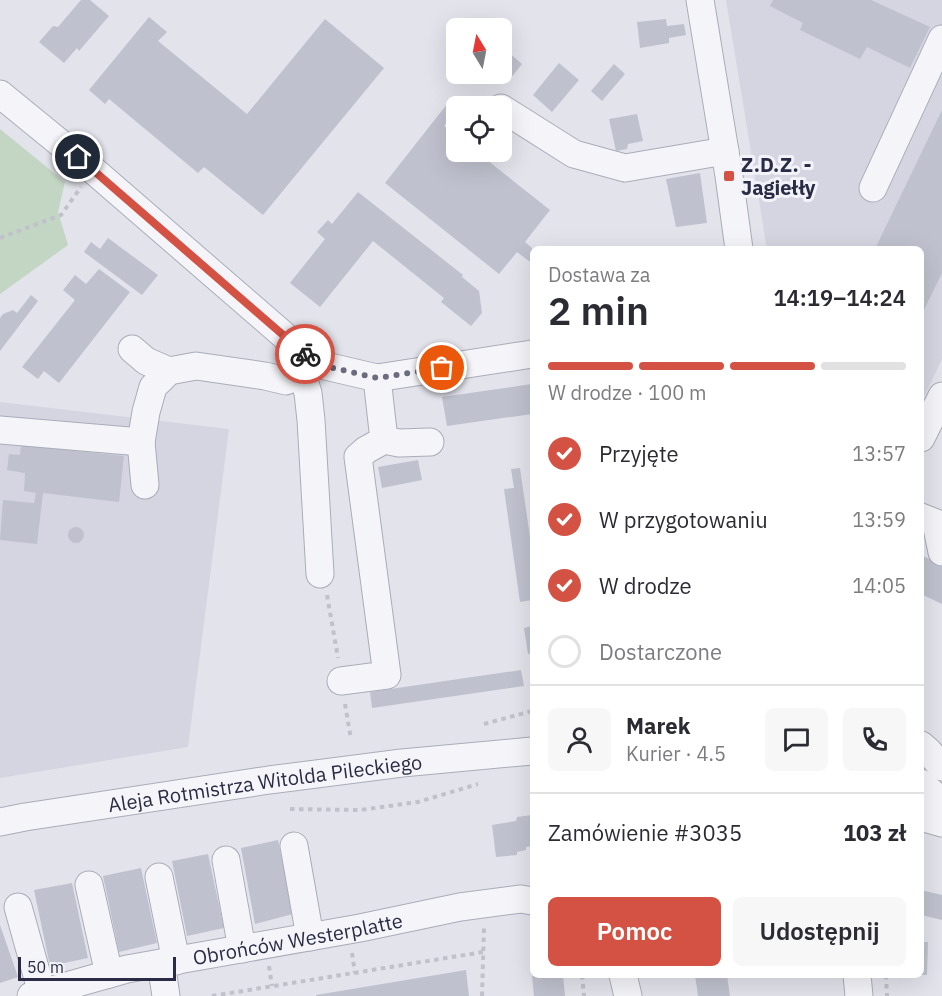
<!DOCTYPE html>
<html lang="pl">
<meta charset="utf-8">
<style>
body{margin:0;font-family:"IBM Plex Sans",sans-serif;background:#f7f7f7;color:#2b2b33;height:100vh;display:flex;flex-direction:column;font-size:22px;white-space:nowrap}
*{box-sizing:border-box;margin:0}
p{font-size:20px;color:#7c7c81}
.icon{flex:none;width:33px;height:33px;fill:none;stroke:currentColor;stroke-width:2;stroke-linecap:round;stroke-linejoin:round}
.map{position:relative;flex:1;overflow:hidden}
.drawer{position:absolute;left:530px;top:246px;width:394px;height:732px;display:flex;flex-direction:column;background:#fff;border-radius:9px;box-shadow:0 6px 24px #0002}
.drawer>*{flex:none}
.needle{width:39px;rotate:350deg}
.buttons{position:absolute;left:446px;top:18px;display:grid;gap:12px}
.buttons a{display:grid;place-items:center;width:66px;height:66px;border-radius:9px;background:#fff;box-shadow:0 6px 24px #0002;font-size:30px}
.scale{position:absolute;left:18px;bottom:15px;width:158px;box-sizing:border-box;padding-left:6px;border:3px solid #292c44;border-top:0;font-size:16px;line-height:21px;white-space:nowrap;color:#292c44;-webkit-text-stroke:4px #f2f3f8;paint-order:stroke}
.pin{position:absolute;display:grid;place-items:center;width:51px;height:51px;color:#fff;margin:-26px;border:3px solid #fff;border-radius:50%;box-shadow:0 2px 6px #0007}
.courier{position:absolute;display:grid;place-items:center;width:60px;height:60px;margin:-30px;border:4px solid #d45243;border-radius:50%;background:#fff;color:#222;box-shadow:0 2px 8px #0007}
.headline em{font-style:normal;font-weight:600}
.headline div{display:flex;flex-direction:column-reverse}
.headline{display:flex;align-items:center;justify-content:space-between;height:102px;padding:0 18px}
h1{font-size:39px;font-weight:600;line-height:45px}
.bar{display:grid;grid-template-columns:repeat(4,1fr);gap:9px 6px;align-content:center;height:72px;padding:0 18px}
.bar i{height:8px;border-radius:4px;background:#e1e1e2}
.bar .on{background:#d45243}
.bar p{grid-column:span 4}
.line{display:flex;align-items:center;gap:15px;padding:0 18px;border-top:2px solid #e1e1e2}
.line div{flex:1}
.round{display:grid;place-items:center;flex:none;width:63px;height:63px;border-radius:9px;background:#f7f7f7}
ol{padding:0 18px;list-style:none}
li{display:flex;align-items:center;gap:18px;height:66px}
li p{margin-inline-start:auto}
li .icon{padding:6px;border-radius:50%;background:#d45243;color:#fff;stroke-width:4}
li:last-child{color:#7c7c81}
li i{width:33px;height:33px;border:3px solid #e1e1e2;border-radius:50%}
.button{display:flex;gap:12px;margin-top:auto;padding:12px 18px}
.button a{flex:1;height:69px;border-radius:9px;background:#d45243;color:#fff;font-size:24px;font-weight:600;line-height:69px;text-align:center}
.button a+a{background:#f7f7f7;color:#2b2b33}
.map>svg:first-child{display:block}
</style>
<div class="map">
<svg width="942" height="996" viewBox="0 0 942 996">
<rect width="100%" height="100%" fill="#e2e3eb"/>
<path fill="#d4d5e0" d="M726 0H942V359L921 403V249H767Z
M0 402 229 429 188 747 0 778Z"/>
<path fill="#c3d5c3" d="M0 129 65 182 58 212 68 245 0 294Z"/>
<path fill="#bfc1ce" d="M81 0H90L109 16 79 51 77 48 64 63 39 42 53 26 58 27Z
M773 0H871L930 27 910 68 867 47 860 59 800 30 803 23 770 6Z
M149 17 167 32 158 41 247 114 325 19 384 68 263 215 204 167 198 173 109 99 105 104 89 90Z
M666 19 667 26 684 24 686 35 669 38V43L640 48 637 22Z
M501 46 522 64 506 84 493 74H501Z
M559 63 579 80 552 112 533 95Z
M614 64 625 74 602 101 591 91Z
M451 99 461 106H456V110L444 126 456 135V152H477L550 210 525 242 532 248V259L530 262 517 252 499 274 385 183Z
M942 110V273L921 316V249H875Z
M637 114 643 141 628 144 627 149 616 151 609 119Z
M700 173 707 223 676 227 666 179Z
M358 192 463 275 462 277 479 291 482 313 471 326 441 302 444 298 373 241 320 307 290 283 325 239 317 232 328 220 332 224Z
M108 238 158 275 142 295 84 252 91 242 100 249Z
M99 269 130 292 59 383 44 371 38 379 22 367 75 300 63 290 75 275 86 284Z
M31 295 38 301 0 351V318L3 314 13 310 17 313Z
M532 384V414L447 426 442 397Z
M21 445 124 456 119 502 43 493 37 544 0 540 3 500 34 503 36 493 24 491 25 473 7 470 9 454 20 455Z
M418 460 422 480 382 488 378 467Z
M520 468 532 551V600L520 602 504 489 514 488 511 469Z
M68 535a8 8 0 1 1 16 0a8 8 0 1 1-16 0Z
M921 555 942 565V604L921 594Z
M532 626V653L528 654 524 628Z
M521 670 524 686 372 708 370 692Z
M532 815V846L526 847V850L517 852V855L496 857 492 825 516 821 517 817Z
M278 840 293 914 255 924 241 848Z
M208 854 224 928 187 936 172 861Z
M141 868 157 943 119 952 103 876Z
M72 883 88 958 50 966 34 890Z
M921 890 942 895V920L921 915Z
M0 925 18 977 0 983Z
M921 942H928L927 975H921Z
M466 970 469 996H316V995Z
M532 975H563L565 996H534Z
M695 975H727L730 996H698Z"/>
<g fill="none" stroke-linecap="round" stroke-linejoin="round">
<defs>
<g id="minor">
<path d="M700 0 729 176 739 249"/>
<path d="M0 94 93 170 317 364 377 378 532 354"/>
<path d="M501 108 574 154 625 168 725 151"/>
<path d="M873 188 942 39"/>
<path d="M132 349 146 361 169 371"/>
<path d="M302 374 308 393 311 420 320 574"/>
<path d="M0 430 141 442"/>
<path d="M921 438 942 396"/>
<path d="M384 440 399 443 430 442"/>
<path d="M145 485 141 442 146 412 153 387 169 371 196 366 265 376 286 381 302 374 317 364"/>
<path d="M921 517 936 523 942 552"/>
<path d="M341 681 387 675 358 457 366 450 384 440 377 378"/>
<path d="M921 745 929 752 942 767"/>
<path d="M921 783 935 796 942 806"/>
<path d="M921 817 942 823"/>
<path id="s1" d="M0 822 25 817 269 780 402 763 532 751"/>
<path d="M294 846 310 937"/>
<path d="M226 860 242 949"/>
<path d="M159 877 176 961"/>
<path d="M89 885 109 974"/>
<path d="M18 907 42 993"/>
<path d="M161 963 166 996"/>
<path d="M623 975 628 996"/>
<path d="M857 975 859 996"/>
<path id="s2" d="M31 996 127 969 360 928 460 907 521 899 532 901"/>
</g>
</defs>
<use href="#minor" stroke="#aaacb9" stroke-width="29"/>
<path stroke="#c0c1ca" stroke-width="4" stroke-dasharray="4.5 4.5" stroke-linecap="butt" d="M0 238 61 215 81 187
M327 595 338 658
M345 704 351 739
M484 724 532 711
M290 809 360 810 418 802 478 784
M352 953 355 973
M269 966 272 986
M582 975 584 996
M886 975 887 996
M212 996 483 952
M482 996 484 928"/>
<use href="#minor" stroke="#f5f5f9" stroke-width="27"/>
</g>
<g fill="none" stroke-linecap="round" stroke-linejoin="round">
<path stroke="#6a6c7e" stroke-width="6" stroke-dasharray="0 10.8" d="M305 354 316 364 377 378 442 368"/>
<path stroke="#d45243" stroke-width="8" d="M78 157 305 354"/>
</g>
<rect fill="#d45243" stroke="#f2f3f8" stroke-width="2" x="723" y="170" width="12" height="12" rx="3"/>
<g text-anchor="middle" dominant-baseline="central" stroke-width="6" stroke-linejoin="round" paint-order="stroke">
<g font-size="20" font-weight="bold" fill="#292c44" stroke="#f2f3f8" text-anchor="start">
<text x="741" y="164">Z.D.Z. -<tspan x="741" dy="23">Jagiełły</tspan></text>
</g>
<g font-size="20" fill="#292c44" stroke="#f2f3f8">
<text stroke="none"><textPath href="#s1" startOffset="268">Aleja Rotmistrza Witolda Pileckiego</textPath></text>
<text stroke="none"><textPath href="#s2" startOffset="273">Obrońców Westerplatte</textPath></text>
</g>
</g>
</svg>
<div class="buttons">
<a><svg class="needle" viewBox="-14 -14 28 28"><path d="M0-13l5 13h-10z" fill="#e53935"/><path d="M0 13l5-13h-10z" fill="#7c7c81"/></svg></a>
<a><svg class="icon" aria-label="locate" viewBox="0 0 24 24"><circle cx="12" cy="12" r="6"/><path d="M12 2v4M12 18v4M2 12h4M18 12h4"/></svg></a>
</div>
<div class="scale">50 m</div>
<div class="pin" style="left:442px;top:368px;background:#ea580c"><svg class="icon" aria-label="bag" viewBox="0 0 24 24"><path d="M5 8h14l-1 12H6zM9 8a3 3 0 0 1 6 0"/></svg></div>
<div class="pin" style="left:78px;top:157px;background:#1f2937"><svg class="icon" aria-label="home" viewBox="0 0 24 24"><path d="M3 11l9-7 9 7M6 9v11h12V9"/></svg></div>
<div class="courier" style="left:305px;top:354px"><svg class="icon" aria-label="bike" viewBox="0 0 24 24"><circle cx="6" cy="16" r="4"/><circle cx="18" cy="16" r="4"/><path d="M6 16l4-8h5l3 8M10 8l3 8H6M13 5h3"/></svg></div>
<section class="drawer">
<div class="headline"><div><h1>2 min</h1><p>Dostawa za</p></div><em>14:19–14:24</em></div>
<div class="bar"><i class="on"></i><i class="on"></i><i class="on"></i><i></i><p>W drodze · 100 m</p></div>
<ol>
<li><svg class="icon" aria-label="check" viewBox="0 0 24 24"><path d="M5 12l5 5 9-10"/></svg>Przyjęte<p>13:57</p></li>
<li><svg class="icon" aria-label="check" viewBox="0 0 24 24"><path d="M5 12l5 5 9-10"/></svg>W przygotowaniu<p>13:59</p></li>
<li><svg class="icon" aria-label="check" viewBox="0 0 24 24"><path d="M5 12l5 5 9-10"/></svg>W drodze<p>14:05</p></li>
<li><i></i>Dostarczone</li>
</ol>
<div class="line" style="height:108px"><a class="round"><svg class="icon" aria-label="person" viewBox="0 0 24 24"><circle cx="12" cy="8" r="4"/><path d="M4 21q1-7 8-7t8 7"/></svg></a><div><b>Marek</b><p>Kurier · 4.5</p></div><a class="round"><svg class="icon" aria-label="chat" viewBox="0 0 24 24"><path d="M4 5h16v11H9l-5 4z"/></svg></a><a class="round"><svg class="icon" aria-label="phone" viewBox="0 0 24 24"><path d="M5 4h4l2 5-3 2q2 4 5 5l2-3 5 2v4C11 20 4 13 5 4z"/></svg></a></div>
<div class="line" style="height:78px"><div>Zamówienie #3035</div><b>103 zł</b></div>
<div class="button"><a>Pomoc</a><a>Udostępnij</a></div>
</section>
</div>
